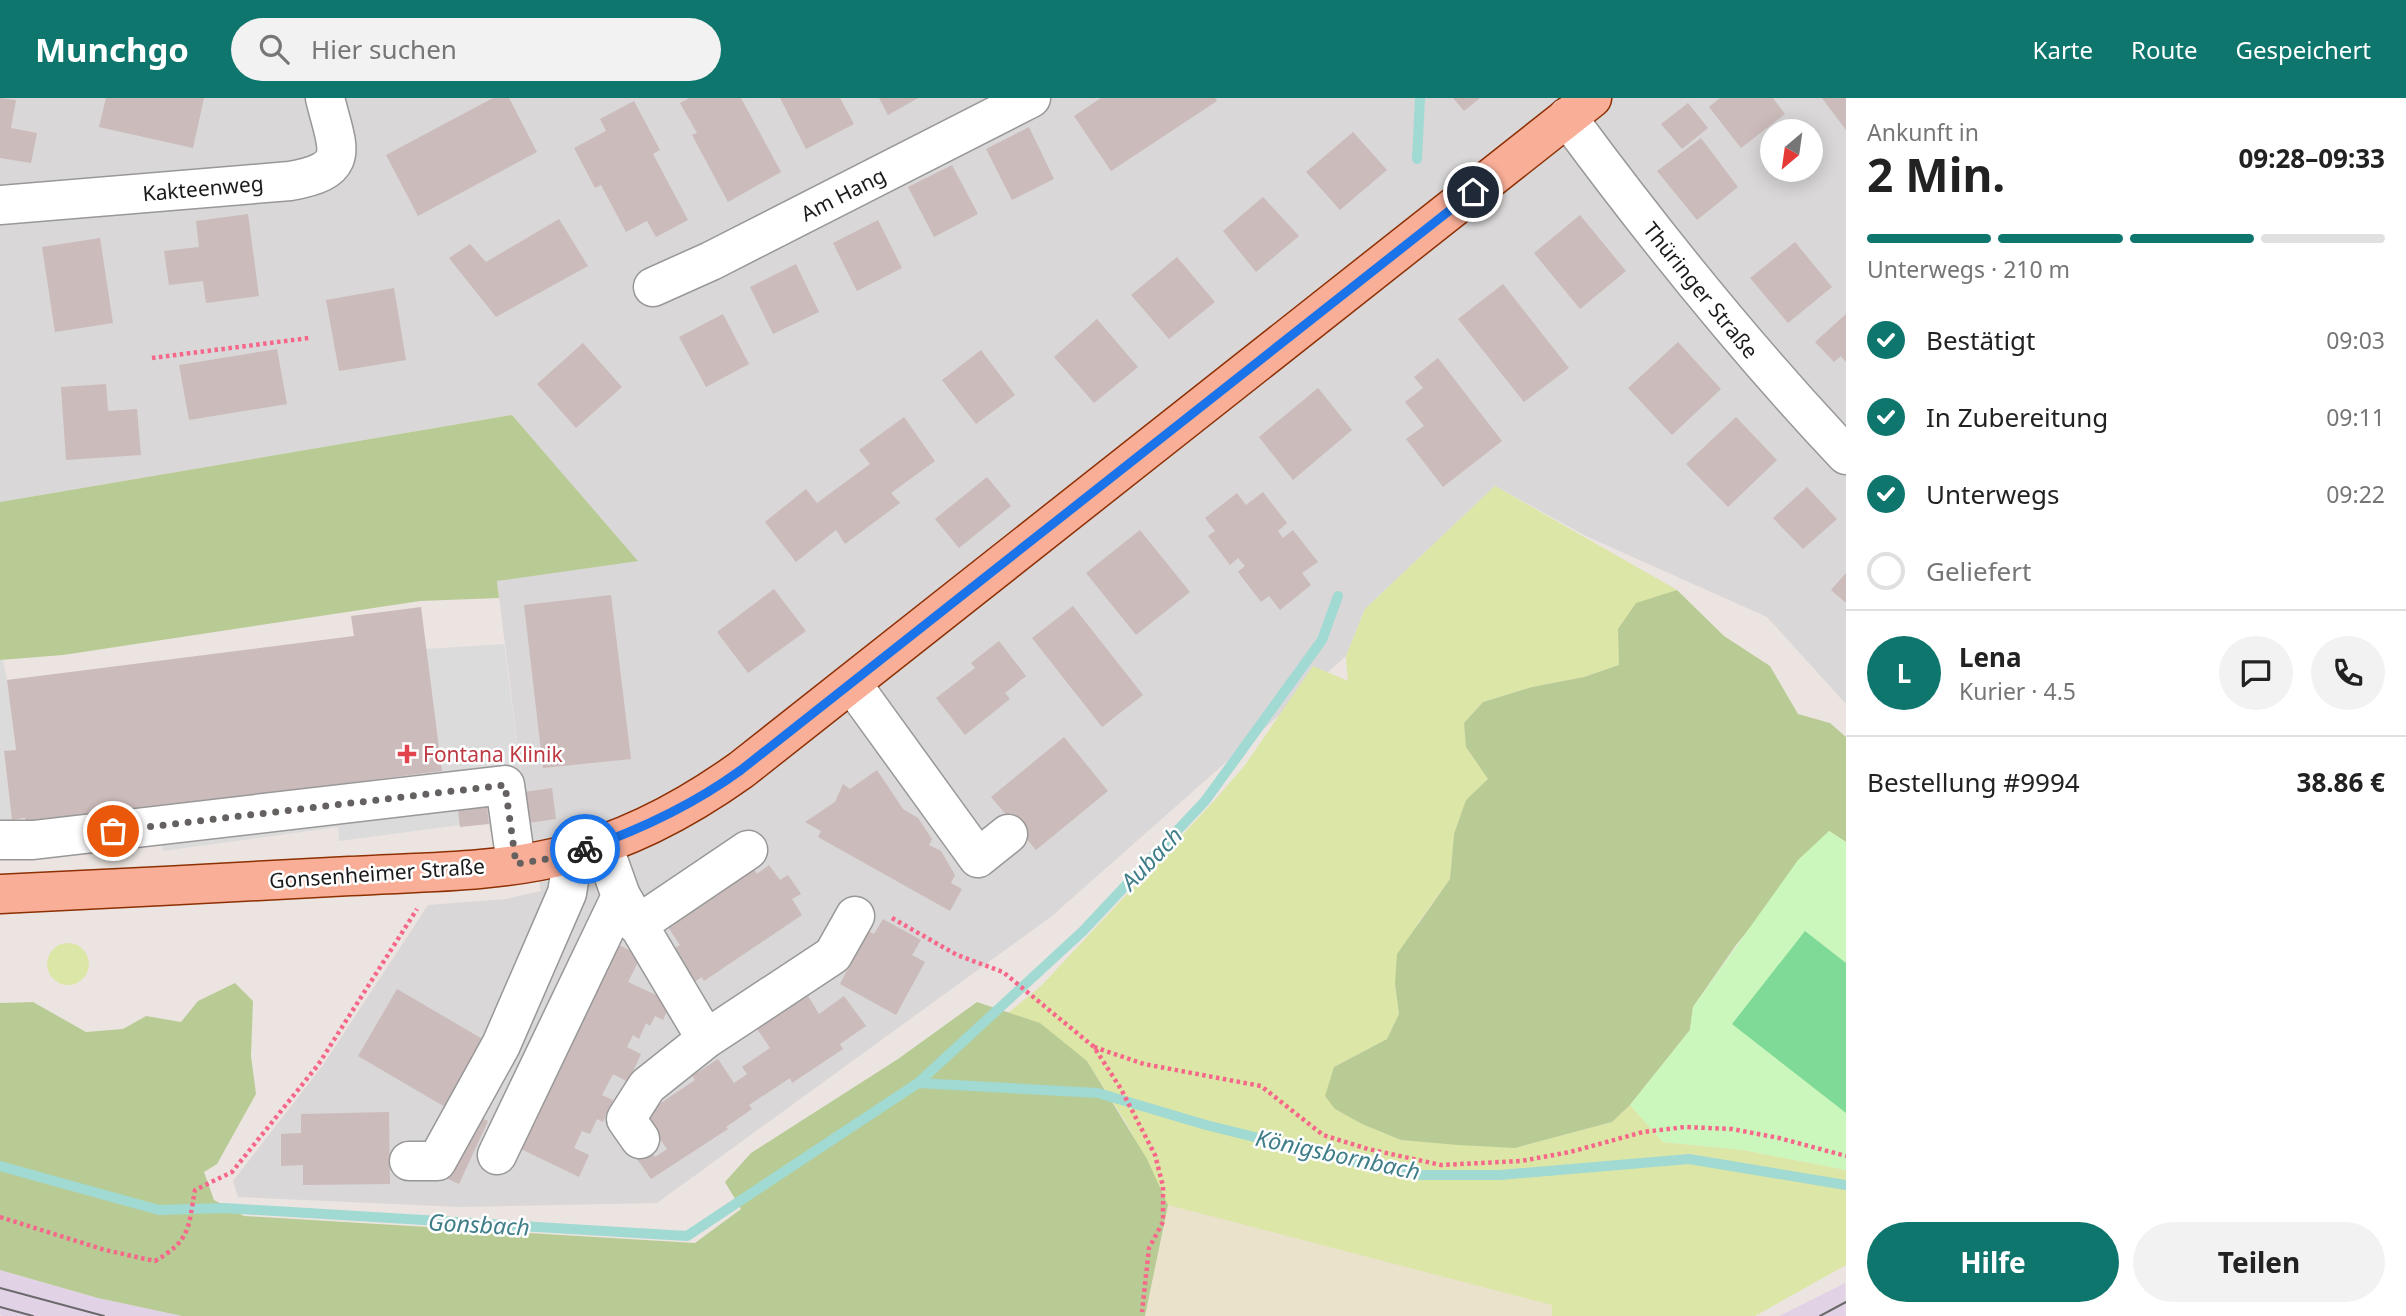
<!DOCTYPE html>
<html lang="de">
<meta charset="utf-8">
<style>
body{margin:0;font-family:"Noto Sans",sans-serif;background:#f2f2f2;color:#222;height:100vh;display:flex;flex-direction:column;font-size:26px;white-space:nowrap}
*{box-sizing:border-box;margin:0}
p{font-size:23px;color:#767676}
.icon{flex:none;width:38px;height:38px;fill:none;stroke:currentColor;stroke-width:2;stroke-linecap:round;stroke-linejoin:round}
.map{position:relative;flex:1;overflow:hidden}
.sheet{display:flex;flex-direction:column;background:#fff;width:560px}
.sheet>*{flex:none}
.needle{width:46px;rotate:209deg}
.tools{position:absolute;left:1760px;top:21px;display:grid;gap:14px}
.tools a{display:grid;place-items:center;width:63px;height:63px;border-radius:50%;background:#fff;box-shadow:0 4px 18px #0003;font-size:35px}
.pin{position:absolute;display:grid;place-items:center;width:60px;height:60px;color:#fff;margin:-30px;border:4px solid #fff;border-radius:50%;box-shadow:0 2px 7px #0007}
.courier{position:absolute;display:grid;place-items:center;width:70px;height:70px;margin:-35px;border:5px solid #1a73e8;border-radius:50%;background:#fff;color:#222;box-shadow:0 2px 9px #0007}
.overview em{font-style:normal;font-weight:700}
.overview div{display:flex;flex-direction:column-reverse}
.overview{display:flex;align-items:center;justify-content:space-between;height:119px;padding:0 21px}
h1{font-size:46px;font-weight:700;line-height:52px}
.bar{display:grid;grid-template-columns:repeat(4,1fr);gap:10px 7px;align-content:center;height:84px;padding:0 21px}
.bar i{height:9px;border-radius:5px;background:#e0e0e0}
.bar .selected{background:#0f766e}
.bar p{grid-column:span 4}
.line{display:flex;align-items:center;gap:18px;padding:0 21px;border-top:2px solid #e0e0e0}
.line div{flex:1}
.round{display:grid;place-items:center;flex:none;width:74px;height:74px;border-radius:37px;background:#f2f2f2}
ol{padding:0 21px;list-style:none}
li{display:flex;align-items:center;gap:21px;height:77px}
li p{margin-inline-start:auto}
li .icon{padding:7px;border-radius:50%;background:#0f766e;color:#fff;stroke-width:4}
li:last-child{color:#767676}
li i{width:38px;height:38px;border:4px solid #e0e0e0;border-radius:50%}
.button{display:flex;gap:14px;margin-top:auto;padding:14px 21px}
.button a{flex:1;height:80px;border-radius:42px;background:#0f766e;color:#fff;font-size:28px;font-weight:700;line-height:80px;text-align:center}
.button a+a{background:#f2f2f2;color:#222}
header{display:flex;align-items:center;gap:42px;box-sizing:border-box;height:98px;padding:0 35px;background:#0f766e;color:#fff}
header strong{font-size:33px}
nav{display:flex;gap:38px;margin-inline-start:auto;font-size:24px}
.search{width:490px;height:63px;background:#f2f2f2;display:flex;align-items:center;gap:18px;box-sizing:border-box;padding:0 24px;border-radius:38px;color:#767676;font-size:26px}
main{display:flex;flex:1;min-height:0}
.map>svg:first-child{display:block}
</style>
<header>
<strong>Munchgo</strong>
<div class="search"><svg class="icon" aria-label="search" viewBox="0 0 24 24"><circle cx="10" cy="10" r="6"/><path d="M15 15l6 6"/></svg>Hier suchen</div>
<nav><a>Karte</a><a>Route</a><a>Gespeichert</a></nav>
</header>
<main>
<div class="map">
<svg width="1846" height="1218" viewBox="0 0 1846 1218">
<rect width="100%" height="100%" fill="#ece4e0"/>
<path fill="#d9d7d8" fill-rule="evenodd" d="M0 0H1846V606L1767 519 1588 439 1495 388 1365 511 1346 558 1052 818 657 1105 461 1109 238 1099 233 1083 323 967 428 807 506 801 541 793 528 729 497 483 637 462 512 317 0 404ZM1773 33H1811V72H1773Z"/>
<path fill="#e2d2e5" d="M0 1172 98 1200 182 1218H3L0 1217Z
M1845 1185 1846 1218H1779Z"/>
<path fill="#ebe2cb" d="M1168 1107 1553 1207 1552 1218H1145Z"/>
<path fill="#dce6a6" d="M1495 388 1677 492 1636 506 1618 531 1620 567 1584 579 1532 589 1483 604 1464 625 1466 649 1488 680 1454 736 1450 781 1418 825 1395 886 1399 916 1387 941 1334 969 1335 1011 1363 1026 1401 1042 1515 1050 1612 1024 1630 1007 1663 1044 1743 1052 1846 1072V1167L1755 1218H1552V1207L1168 1107 1128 1028 1087 963 1008 915 1041 888 1214 703 1245 667 1313 568 1348 583 1346 558 1365 511Z
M47 866a21 21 0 1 1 42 0a21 21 0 1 1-42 0Z"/>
<path fill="#b8cb95" d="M512 317 638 463 497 483 499 500 420 503 63 557 0 562V404Z
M1677 492 1724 538 1770 568 1798 616 1830 625 1846 639V744L1829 733 1736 847 1693 909 1690 932 1630 1007 1612 1024 1515 1050 1458 1047 1401 1042 1362 1026 1335 1011 1325 998 1334 969 1387 941 1399 916 1395 886 1397 856 1450 781 1454 736 1466 702 1488 681 1466 649 1464 625 1483 604 1532 589 1584 579 1619 567 1618 531 1636 505Z
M235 885 253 903 251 958 256 996 217 1066 204 1074 214 1102 244 1118 695 1145 741 1111 725 1084 751 1055 898 961 977 904 1040 925 1087 963 1147 1061 1168 1107 1145 1218H182L98 1200 0 1172V905L33 904 86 934 123 931 146 918 181 924 198 903Z"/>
<path fill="#ccf7bc" d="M1829 733 1846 744V1072L1743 1052 1663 1044 1630 1007 1690 932 1693 909 1798 762Z"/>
<path fill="#7fda97" d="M1805 833 1846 865V1015L1732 926Z"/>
<path fill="#dbdbdb" d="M504 546 528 729 490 734 486 701 460 727 339 743 338 729 163 753 157 710 442 673 426 551Z
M0 562H3L7 582 16 652 4 654 12 722 24 756 0 757Z"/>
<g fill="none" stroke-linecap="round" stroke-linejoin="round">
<path stroke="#a1d9d3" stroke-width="10" d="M1417 61 1420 0
M918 985 1098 995 1206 1027 1351 1063 1421 1077H1500L1689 1061 1846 1087
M0 1068 159 1112 224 1110 687 1138 918 985 1083 833 1205 703 1322 542 1338 498"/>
</g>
<path fill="#cbbbba" d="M0 0 16 2 11 30 37 35 31 65 0 60Z
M106 0H204L193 50 99 29Z
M493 0H509L537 54 418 118 386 57Z
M689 0H741L781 74 728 104 692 37 697 35 680 5Z
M780 0H840L854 26 806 51Z
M879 0H918L888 17Z
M1101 0H1215L1217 3 1111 73 1074 18Z
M1453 0H1480L1464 13Z
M1720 0H1773L1785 16 1741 50 1709 9Z
M1822 0H1846V32Z
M634 3 660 52 653 56 688 122 656 139 647 123 626 134 601 87 595 90 574 50 606 33 600 21Z
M1688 5 1708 30 1682 51 1661 26Z
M1029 29 1054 81 1012 102 986 51Z
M1353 34 1387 72 1340 112 1306 74Z
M1701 40 1738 89 1697 122 1657 73Z
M952 67 978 116 934 139 908 89Z
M1263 99 1299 138 1256 174 1223 133Z
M248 116 259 198 206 205 203 183 169 187 164 153 199 149 196 123Z
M1580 117 1626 173 1580 211 1534 155Z
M559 121 588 168 496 219 449 160 470 146 486 164Z
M878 122 902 170 857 193 833 145Z
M100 140 113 225 55 234 42 149Z
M1795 144 1832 189 1788 225 1750 180Z
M1177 159 1215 204 1169 241 1131 197Z
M796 166 819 214 773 236 750 189Z
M1503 186 1569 270 1524 304 1458 221Z
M394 190 406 262 339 273 326 202Z
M723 216 749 266 706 289 679 239Z
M1846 216V264L1841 258 1834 264 1815 244Z
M1097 221 1138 269 1094 305 1054 259Z
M1678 244 1721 291 1672 337 1628 290Z
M583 245 622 289 576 330 537 286Z
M277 251 287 306 189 322 179 267Z
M981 252 1015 297 976 326 942 282Z
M1438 260 1502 343 1443 389 1406 341 1424 328 1405 304 1423 290 1414 279Z
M106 286 108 313 137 311 141 357 66 362 61 289Z
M1318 290 1352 332 1293 382 1259 339Z
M904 319 935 363 891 395 900 405 845 446 836 432 796 464 765 424 806 391 817 405 870 366 859 352Z
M1736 319 1777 362 1728 409 1686 366Z
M987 379 1011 408 959 450 935 421Z
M1807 389 1837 421 1803 451 1773 420Z
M1263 394 1287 425 1278 433 1283 440 1293 432 1318 464 1302 475 1311 487 1280 512 1269 498 1261 504 1238 474 1245 468 1238 460 1230 467 1208 438 1215 433 1205 420 1237 395 1246 407Z
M1140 432 1190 494 1136 537 1086 475Z
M1846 475V505L1831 492Z
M774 491 806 533 748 575 717 534Z
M611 497 631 661 543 670 524 507Z
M1073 508 1143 597 1102 629 1032 540Z
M421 509 442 673 26 726 25 720 12 722 4 653 16 652 7 582 354 538 351 518Z
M999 543 1026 578 1005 595 1010 601 965 637 936 600 975 570 971 565Z
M1064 639 1108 693 1036 752 991 699Z
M877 672 903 711 918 720 932 741 929 747 941 753 955 777 951 785 962 791 950 813 818 739 821 733 805 724 835 704 843 686 850 691Z
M552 690 556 721 528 725 524 694Z
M486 700 489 726 460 729 457 704Z
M769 767 780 782 788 777 801 796 792 801 802 817 704 883 702 879 688 888 666 856 680 847 668 829 754 771 757 776Z
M883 821 921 842 912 857 925 864 896 917 840 886 868 833 874 836Z
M615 845 641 858 628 884 671 904 663 922 655 918 650 928 646 925 639 941 633 937 627 949 641 956 628 984 613 976 602 997 613 1002 603 1024 597 1021 590 1036 582 1033 574 1050 589 1057 579 1079 521 1051Z
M397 891 491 946 452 1013 358 958Z
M808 898 819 916 844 898 866 928 840 946 843 951 792 985 790 980 749 1007 752 1011 726 1029 728 1031 651 1081 632 1054 646 1046 655 1059 667 1051 643 1017 695 982 692 978 718 961 734 985 747 976 742 969 770 950 757 931Z
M389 1014 390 1086 303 1087V1067L281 1068V1036L301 1035V1016Z
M473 1016 488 1023 459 1086 444 1079Z"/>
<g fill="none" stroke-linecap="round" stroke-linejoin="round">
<defs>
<path id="minor" d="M1567 19C1654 137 1745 250 1846 357
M0 107 290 83C354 72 337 50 325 0
M653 189 711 163 1031 0
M852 586 978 760 1008 736
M0 742H33L505 687 516 766
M602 745 621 798 706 941 833 857 855 818
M637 827 748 752
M640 1041 626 1021 647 988 706 941
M497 1057 621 798
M409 1063H437L501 947 567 795 571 770 569 757"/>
<path id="major" d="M0 796C117 791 233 784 350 778 421 774 496 775 566 757 629 742 689 709 741 672L1592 0"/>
</defs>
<use href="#minor" stroke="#989898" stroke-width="41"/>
<use href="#major" stroke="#8d3004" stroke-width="41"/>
<path stroke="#f6678a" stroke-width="4.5" stroke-dasharray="3.5 3.5" stroke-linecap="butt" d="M152 260 309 240
M892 820 957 857 1003 874 1094 949 1121 991 1155 1057 1163 1088V1124L1149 1150 1142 1214
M1094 949 1144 966 1261 988 1323 1037 1368 1051 1441 1067 1521 1063 1570 1054 1643 1034 1685 1029 1732 1031 1779 1040 1846 1058
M0 1119 105 1152 155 1163C191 1142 188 1130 195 1092L232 1074 318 967 417 811"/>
<use href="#minor" stroke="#fff" stroke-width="38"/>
<use href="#major" stroke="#f9ae98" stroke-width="38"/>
<path stroke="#696969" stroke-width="2" d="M0 1190 104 1218
M0 1209 33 1218
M1820 1218 1846 1204"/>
</g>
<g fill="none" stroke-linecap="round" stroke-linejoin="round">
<path stroke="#646160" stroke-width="7" stroke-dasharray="0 12.6" d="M113 733 505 687 516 766 553 760 585 751"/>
<path stroke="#1a73e8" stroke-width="9" d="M585 751C642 731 693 707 741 672L1473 94"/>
</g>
<path fill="#e0444e" stroke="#fff" stroke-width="2.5" d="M403.5 645.5h7v7h7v7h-7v7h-7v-7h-7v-7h7z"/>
<g text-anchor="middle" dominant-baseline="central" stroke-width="5" stroke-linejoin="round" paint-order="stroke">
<g font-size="21" fill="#1b1b1b" stroke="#fff">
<text transform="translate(203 90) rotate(-5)">Kakteenweg</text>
<text transform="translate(843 96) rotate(-27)">Am Hang</text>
<text transform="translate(1701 192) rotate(51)">Thüringer Straße</text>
<text transform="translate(377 775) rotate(-4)">Gonsenheimer Straße</text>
</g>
<g font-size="21" fill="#be3a42" stroke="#fff" text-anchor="start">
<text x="423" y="656">Fontana Klinik</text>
</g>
<g font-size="23" font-style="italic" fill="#3f7d88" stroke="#fff">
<text transform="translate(1151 760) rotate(-46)">Aubach</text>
<text transform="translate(1338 1056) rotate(12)">Königsbornbach</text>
<text transform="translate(479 1126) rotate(3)">Gonsbach</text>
</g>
</g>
</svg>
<div class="tools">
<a><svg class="needle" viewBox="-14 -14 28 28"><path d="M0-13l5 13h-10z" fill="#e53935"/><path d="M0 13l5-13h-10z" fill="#767676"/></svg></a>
</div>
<div class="pin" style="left:113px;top:733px;background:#ea580c"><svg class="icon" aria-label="bag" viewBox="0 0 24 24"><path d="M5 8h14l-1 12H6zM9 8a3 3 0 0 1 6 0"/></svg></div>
<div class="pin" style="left:1473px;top:94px;background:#1f2937"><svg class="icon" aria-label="home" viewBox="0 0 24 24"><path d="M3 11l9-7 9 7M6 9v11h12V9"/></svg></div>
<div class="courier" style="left:585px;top:751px"><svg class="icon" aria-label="bike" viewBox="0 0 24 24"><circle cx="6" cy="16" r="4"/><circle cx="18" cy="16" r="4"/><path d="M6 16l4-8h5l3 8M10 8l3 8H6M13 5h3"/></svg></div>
</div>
<section class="sheet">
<div class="overview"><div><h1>2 Min.</h1><p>Ankunft in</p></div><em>09:28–09:33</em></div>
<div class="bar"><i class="selected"></i><i class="selected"></i><i class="selected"></i><i></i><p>Unterwegs · 210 m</p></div>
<ol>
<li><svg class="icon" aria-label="check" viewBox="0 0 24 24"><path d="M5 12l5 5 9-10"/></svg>Bestätigt<p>09:03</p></li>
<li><svg class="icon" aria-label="check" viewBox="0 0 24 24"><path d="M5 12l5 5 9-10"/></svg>In Zubereitung<p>09:11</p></li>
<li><svg class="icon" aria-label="check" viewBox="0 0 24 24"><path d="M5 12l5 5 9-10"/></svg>Unterwegs<p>09:22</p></li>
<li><i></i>Geliefert</li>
</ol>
<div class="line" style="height:126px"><b class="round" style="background:#0f766e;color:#fff">L</b><div><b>Lena</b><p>Kurier · 4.5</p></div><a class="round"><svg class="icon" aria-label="chat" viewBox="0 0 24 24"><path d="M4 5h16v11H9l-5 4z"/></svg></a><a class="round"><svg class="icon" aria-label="phone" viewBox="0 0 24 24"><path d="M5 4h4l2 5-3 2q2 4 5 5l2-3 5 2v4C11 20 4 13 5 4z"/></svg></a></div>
<div class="line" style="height:91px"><div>Bestellung #9994</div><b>38.86 €</b></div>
<div class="button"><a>Hilfe</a><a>Teilen</a></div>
</section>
</main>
